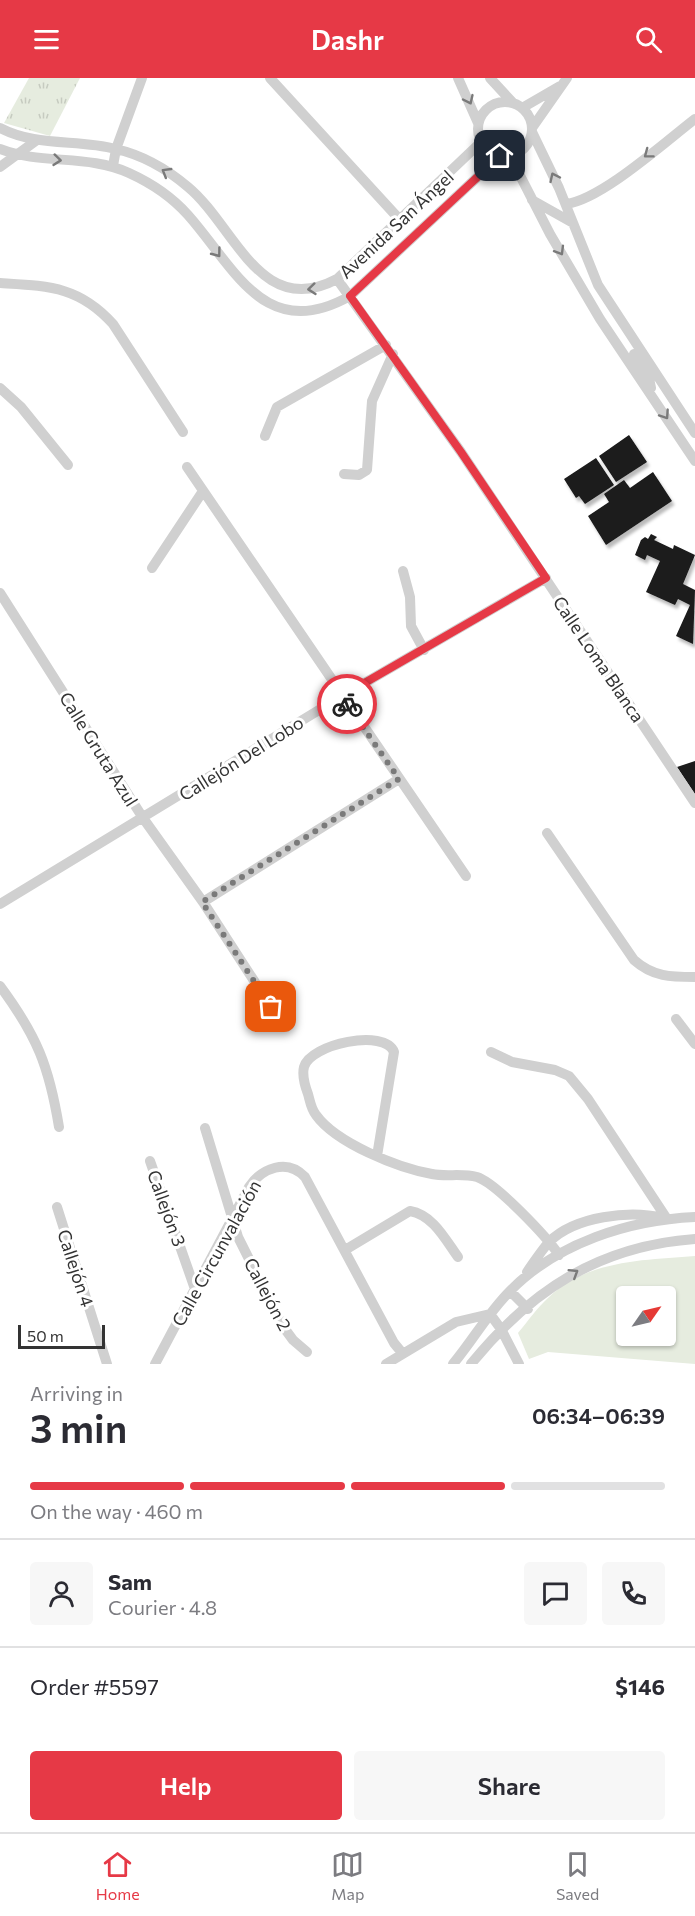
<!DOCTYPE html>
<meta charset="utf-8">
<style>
body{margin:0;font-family:Commissioner,sans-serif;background:#f7f7f7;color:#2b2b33;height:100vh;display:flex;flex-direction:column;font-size:22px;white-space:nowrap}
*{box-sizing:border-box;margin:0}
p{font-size:20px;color:#7c7c81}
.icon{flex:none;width:33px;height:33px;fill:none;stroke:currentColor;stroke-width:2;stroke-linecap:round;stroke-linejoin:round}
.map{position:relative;height:1286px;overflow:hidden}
.drawer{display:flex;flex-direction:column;background:#fff;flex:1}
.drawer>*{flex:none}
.needle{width:39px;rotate:56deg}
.tools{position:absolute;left:616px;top:1208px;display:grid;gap:12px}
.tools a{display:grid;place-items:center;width:60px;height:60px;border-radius:6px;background:#fff;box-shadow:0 2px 4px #0004;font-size:30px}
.scale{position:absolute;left:18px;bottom:15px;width:87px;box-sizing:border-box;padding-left:6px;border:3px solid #333;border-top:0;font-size:16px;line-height:21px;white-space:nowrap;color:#333;-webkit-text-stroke:4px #fff;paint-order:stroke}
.pin{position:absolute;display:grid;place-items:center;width:51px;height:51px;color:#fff;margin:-26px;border-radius:12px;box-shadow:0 3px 9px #0006}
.courier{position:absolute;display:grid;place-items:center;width:60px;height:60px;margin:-30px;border:4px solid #e63946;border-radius:50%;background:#fff;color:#222;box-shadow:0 2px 8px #0007}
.summary em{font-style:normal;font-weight:600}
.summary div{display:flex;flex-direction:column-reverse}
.summary{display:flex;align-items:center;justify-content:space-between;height:102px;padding:0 30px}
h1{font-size:39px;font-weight:600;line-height:45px}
.bar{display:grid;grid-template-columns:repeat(4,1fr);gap:9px 6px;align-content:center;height:72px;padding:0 30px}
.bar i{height:8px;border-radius:4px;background:#e1e1e2}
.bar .active{background:#e63946}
.bar p{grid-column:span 4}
.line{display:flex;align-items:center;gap:15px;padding:0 30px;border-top:2px solid #e1e1e2}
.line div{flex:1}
.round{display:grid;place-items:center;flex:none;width:63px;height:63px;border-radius:6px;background:#f7f7f7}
.action{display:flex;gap:12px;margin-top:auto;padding:12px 30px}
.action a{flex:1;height:69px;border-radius:6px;background:#e63946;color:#fff;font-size:24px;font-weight:600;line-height:69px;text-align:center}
.action a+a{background:#f7f7f7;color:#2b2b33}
header{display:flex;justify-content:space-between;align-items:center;height:78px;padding:0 30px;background:#e63946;color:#fff;font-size:27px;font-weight:600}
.tabs{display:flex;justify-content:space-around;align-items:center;height:84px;border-top:2px solid #e1e1e2;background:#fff;font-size:16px;color:#7c7c81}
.tabs a{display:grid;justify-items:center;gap:3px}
.tabs .active{color:#e63946}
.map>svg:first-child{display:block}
</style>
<header><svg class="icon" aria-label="menu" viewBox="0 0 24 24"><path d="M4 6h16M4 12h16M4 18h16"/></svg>Dashr<svg class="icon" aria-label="search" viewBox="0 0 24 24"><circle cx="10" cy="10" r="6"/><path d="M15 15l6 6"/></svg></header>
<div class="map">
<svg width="695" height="1286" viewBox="0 0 695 1286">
<defs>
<pattern id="park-tufts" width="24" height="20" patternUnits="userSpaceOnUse" patternTransform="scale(1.5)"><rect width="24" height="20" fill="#e6ecdf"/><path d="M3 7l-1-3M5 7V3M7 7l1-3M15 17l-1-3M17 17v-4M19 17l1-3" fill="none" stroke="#c6cbc0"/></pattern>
<filter id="shadow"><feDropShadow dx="2.5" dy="4" stdDeviation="1.5" flood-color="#0004"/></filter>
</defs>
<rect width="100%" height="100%" fill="#fff"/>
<path fill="#e6ecdf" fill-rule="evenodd" d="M695 1178V1286L548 1274 529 1281 518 1255C528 1243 537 1230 548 1220 586 1182 645 1182 695 1178ZM627 1218H666V1257H627Z"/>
<path fill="url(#park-tufts)" d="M29 0H80L50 58 4 45Z"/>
<path fill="#1a1a1a" filter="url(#shadow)" d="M629 357 647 384 616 404 599 378Z
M596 380 614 407 585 426 579 418 576 420 564 401Z
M653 394 672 423 606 467 588 438 609 424 604 416 624 402 630 410Z
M651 456 657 459 654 462 673 471 674 467 695 477 683 506 695 512 693 566 676 558 690 527 678 521 675 527 646 514 660 483 647 477 645 482 635 477 641 462 645 459 648 461Z
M695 683V716L677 689Z"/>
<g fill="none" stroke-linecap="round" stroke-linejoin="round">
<path stroke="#d0d0d0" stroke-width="10" d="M270 0 401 143
M458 0 478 45
M490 0 513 25
M478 51a27 27 0 1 1 54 0a27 27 0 1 1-54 0Z
M522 30 560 8
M0 50C36 69 77 61 116 71 142 77 168 92 188 109 235 148 260 242 337 201L481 64
M532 50 567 0
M532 54 559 110 598 207 695 355
M0 71C41 87 89 76 129 95 151 105 172 119 188 137 235 190 265 266 350 218L500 78
M510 78 550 156 600 241 695 383
M113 88 116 71 142 0
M0 89 37 62
M532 122 573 145
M566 126C601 122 665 64 695 41
M337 201 461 374 695 725
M0 205C48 208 79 208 113 246L183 354
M634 276 649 300 651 310
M0 310 21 329 68 387
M265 358 277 329 386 267
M187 389 466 798
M344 396 359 397 367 392 372 323 393 276
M152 490 203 413
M403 493 410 519 411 548 424 572
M0 515 143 740 203 824 399 701
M547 755 634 882C653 899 671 899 695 899
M203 824 282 946
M0 826 342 618 546 500
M0 908C37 958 49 988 59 1049
M676 941 695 966
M491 974 512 984 555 992 569 998 588 1021 667 1141
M205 1050 238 1159 282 1247 293 1262 307 1274
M377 1078 394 974C385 950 310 966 304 989 302 997 305 1008 308 1016 310 1023 311 1031 316 1037 336 1065 398 1090 432 1096 446 1099 462 1095 477 1099 496 1105 547 1159 559 1177
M150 1083 195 1211
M57 1129 107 1286
M345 1172 410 1133C433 1137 445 1161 458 1179
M527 1194C534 1184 541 1173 549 1164 575 1138 630 1132 663 1140
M510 1213 528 1231
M490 1236 501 1251 519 1286
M155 1286 249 1109C262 1090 287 1080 305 1099L394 1265 403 1276
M386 1286 456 1244 490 1236
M453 1286C473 1262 488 1235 510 1213 557 1165 629 1142 695 1139
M471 1286C531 1212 599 1168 695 1161"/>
</g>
<defs><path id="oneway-chevron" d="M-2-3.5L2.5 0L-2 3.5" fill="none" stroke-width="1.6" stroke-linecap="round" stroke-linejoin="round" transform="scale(1.5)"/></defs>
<g stroke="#7a7a7a">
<use href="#oneway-chevron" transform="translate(469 22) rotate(65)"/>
<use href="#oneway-chevron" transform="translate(648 76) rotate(143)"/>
<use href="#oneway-chevron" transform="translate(57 82) rotate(6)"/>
<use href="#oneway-chevron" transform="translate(166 94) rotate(-149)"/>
<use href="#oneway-chevron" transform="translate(554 99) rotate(-115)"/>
<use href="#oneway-chevron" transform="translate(560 173) rotate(59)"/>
<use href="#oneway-chevron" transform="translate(217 175) rotate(53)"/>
<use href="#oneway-chevron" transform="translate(312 211) rotate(174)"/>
<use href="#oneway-chevron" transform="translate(665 337) rotate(56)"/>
<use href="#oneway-chevron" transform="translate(574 1195) rotate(-32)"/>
</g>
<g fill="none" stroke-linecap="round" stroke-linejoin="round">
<path stroke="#7a7a7a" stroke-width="6" stroke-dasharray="0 10.8" d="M271 929 202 824 399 701 347 626"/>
<path stroke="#e63946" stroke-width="8" d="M347 626 342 618 546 500 461 374 350 218 500 78"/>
</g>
<g text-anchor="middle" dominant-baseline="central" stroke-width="6" stroke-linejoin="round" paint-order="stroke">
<g font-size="18" fill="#333" stroke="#fff">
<text transform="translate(396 146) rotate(-43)">Avenida San Ángel</text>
<text transform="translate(599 581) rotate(56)">Calle Loma Blanca</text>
<text transform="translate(99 671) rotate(58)">Calle Gruta Azul</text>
<text transform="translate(241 680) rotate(-32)">Callejón Del Lobo</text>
<text transform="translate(167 1130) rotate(70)">Callejón 3</text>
<text transform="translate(216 1175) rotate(-61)">Calle Circunvalación</text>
<text transform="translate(76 1190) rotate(72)">Callejón 4</text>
<text transform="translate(268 1216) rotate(62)">Callejón 2</text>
</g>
</g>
</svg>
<div class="tools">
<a><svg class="needle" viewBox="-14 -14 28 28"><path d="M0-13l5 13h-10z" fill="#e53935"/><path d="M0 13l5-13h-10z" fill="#7c7c81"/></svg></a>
</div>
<div class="scale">50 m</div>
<div class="pin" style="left:271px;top:929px;background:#ea580c"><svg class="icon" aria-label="bag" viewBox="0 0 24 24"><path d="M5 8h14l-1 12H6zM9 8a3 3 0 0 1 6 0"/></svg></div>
<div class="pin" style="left:500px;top:78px;background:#1f2937"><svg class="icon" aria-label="home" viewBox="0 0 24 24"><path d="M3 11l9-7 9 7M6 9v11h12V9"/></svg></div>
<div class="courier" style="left:347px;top:626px"><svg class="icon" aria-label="bike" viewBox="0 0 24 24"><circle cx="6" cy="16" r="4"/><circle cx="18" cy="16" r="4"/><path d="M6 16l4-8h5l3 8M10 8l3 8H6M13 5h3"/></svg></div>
</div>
<section class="drawer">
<div class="summary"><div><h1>3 min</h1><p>Arriving in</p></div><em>06:34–06:39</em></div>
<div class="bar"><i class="active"></i><i class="active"></i><i class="active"></i><i></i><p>On the way · 460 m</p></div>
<div class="line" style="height:108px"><a class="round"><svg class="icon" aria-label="person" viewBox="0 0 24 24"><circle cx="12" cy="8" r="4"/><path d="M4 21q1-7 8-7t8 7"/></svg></a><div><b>Sam</b><p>Courier · 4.8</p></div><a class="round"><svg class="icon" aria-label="chat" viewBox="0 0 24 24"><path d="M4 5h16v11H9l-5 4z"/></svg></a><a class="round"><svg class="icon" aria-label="phone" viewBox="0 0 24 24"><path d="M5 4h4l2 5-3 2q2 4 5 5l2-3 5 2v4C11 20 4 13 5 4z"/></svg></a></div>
<div class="line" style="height:78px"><div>Order #5597</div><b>$146</b></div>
<div class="action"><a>Help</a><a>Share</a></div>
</section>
<nav class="tabs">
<a class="active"><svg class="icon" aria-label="home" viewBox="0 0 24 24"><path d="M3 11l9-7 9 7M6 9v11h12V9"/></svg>Home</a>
<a><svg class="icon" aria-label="map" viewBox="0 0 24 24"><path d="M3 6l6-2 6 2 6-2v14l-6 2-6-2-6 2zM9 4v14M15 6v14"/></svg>Map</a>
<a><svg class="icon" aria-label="saved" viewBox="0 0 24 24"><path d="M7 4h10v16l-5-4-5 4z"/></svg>Saved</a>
</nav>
